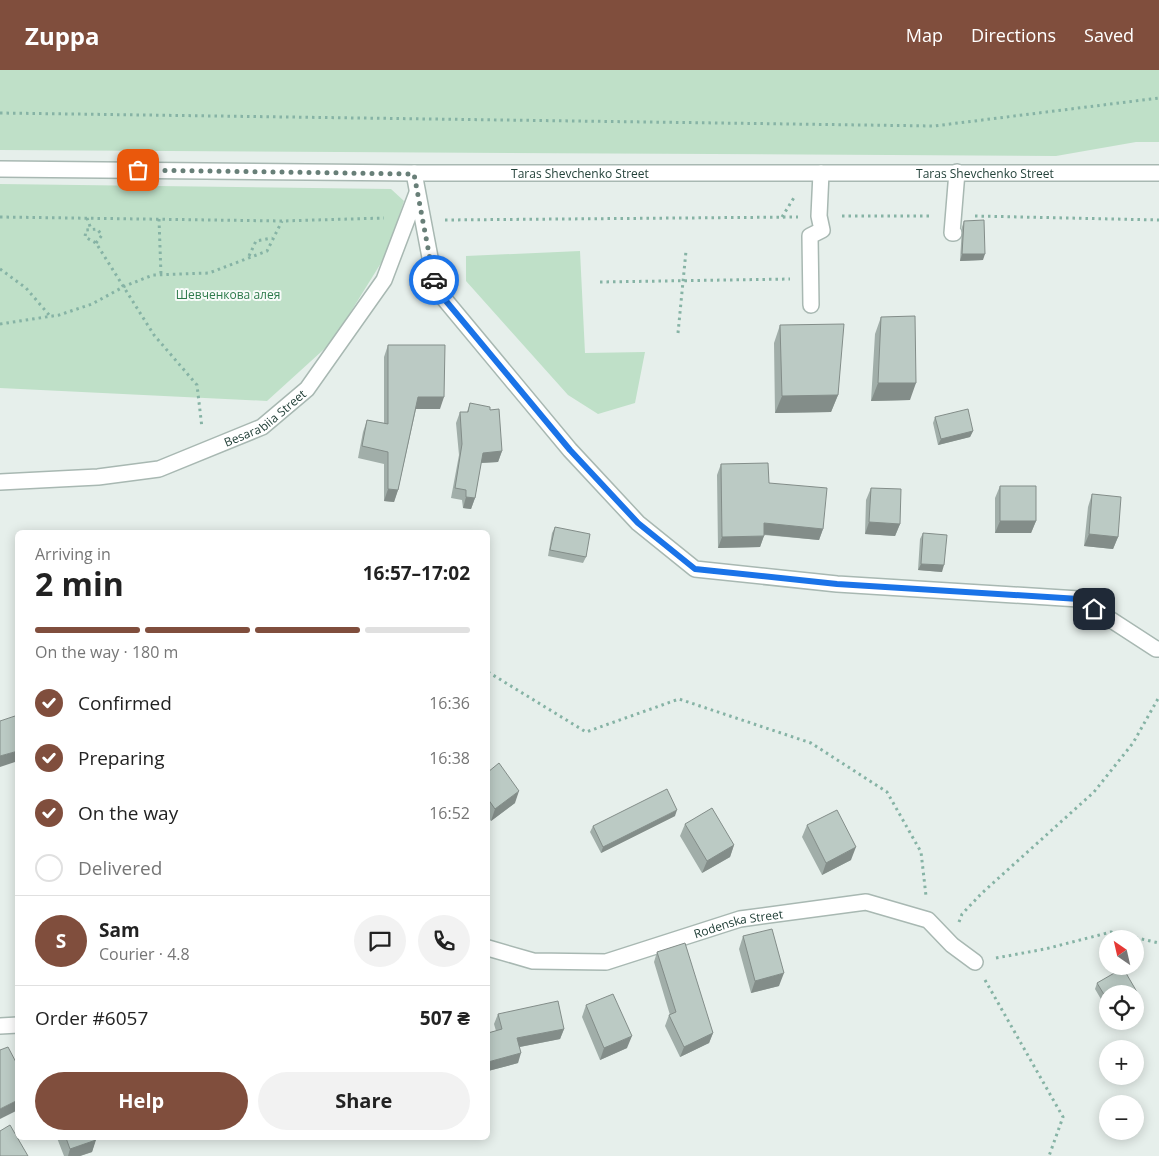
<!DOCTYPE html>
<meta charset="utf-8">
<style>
body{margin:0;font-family:"Open Sans",sans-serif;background:#f2f2f2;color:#222;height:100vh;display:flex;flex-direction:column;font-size:19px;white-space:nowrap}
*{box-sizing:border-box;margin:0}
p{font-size:16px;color:#767676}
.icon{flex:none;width:28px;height:28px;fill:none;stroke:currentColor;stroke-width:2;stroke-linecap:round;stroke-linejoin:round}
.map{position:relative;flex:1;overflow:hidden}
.drawer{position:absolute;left:15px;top:460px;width:475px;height:610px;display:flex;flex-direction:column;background:#fff;border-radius:8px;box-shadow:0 2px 12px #0003}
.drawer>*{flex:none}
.needle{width:32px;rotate:326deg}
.controls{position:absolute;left:1099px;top:860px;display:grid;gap:10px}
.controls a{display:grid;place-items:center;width:45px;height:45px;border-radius:50%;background:#fff;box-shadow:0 2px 12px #0003;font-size:25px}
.pin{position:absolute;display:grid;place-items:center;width:42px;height:42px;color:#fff;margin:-21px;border-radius:10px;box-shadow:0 2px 8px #0006}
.courier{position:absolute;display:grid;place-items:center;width:50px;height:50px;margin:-25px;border:4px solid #1a73e8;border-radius:50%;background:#fff;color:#222;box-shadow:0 1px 6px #0007}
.overview em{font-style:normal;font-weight:700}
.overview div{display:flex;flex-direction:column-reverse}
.overview{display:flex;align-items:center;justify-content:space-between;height:85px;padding:0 20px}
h1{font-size:32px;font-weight:700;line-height:38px}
.bar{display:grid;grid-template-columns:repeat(4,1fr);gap:8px 5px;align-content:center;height:60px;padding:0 20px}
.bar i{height:6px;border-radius:4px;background:#e0e0e0}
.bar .current{background:#804e3d}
.bar p{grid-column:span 4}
.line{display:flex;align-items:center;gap:12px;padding:0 20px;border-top:1px solid #e0e0e0}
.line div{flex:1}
.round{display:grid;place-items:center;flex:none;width:52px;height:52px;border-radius:26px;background:#f2f2f2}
ol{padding:0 20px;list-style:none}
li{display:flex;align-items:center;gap:15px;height:55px}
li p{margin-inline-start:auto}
li .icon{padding:5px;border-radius:50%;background:#804e3d;color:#fff;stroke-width:4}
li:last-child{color:#767676}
li i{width:28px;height:28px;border:2px solid #e0e0e0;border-radius:50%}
.button{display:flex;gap:10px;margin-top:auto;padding:10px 20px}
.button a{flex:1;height:58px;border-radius:30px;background:#804e3d;color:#fff;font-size:20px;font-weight:700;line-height:58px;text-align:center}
.button a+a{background:#f2f2f2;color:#222}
header{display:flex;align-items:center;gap:30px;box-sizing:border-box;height:70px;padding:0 25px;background:#804e3d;color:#fff}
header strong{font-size:24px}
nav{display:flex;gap:28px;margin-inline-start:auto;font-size:18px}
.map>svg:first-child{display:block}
</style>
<header>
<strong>Zuppa</strong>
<nav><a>Map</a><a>Directions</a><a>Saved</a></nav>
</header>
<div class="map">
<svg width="1159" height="1086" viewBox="0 0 1159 1086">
<rect width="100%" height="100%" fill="#e6efeb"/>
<path fill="#bfe0c8" d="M0 0H1159V72H1136L1056 86 0 80Z
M0 114 391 119 404 131 386 185 332 272 267 331 0 318Z
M580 181 585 283 645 282 635 333 598 344 568 325 466 211V186Z"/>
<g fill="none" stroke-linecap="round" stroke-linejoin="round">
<defs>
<path id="service" d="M954 163H952L957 102
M811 235 810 166 822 160 819 146 821 103"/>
<g id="minor">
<path d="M414 103 436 219 570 380 638 453 695 499 837 514 1079 529 1156 579H1159"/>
<path id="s1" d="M0 412 98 407 159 399 262 357 307 319 384 210 417 123"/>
<path id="s2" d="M488 878 533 891 606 892 740 849 866 832 928 850 952 875 975 892"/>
<path d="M0 956 18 955"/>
</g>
<g id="tertiary">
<path id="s3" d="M0 99 414 103H1159"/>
</g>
</defs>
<use href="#service" stroke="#a8b8b2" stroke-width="18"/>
<use href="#minor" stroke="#a8b8b2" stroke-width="18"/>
<use href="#tertiary" stroke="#a8b8b2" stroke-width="18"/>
<path stroke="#86b3a5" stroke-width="3" stroke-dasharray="2.5 4" stroke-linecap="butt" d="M0 43 934 56 1159 28
M842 146H931
M975 146 1159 150
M0 147 282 151 384 148
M782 147 795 126
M87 148 91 159
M159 149 161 205
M445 150 798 147
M96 173 102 165 97 159 86 160 85 167 96 173 154 265 197 315 202 358
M249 186 256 171 272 168
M0 199 26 218 50 246
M600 212 790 209
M0 254 59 245 92 234 125 216 153 205 209 203 267 181 282 151
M678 263 686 181
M488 602 586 662 679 629 811 673 887 722 921 782 926 826
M959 852 962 844 982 823 1094 722 1133 673 1159 627
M996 888 1045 879 1111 862 1159 873
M985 910 1063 1047 1049 1086"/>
<use href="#service" stroke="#fff" stroke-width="15"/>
<use href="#minor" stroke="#fff" stroke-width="15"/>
<use href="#tertiary" stroke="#fff" stroke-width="15"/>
</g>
<path fill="#a1aea9" d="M964 151 983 190 960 191 962 157Z
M881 247 910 330 871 331 875 264Z
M780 255 838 325 831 342 775 343 774 273Z
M388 275 440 339H416L398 420 394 432 384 431V394L358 388 363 362 367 350 384 353V287Z
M470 333 490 340 502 381 498 392 481 393 475 428 471 439 463 438 462 430 451 428 459 385 456 353 460 342H467Z
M935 347 973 361 970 367 938 375 933 353Z
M721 394 769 413 823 459 819 470 764 465 760 477 718 478 717 405Z
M1000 416 1036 451 1031 463H995V428Z
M871 418 900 454 895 466 865 464 866 430Z
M1092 424 1118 467 1113 479 1084 476 1088 437Z
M555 457 586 487 583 493 548 486 552 463Z
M923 463 942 502 918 500 920 469Z
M488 702 515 733 491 751 488 747Z
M675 746 601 783 590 762 593 756Z
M685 754 734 775 730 787 702 803 680 766Z
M807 755 851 790 822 805 802 767Z
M743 866 779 916 751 923 739 879Z
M657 882 713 963 709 973 680 987 665 956 669 945H670L654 892Z
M1097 913 1108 924V941L1095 919Z
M586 935 627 978 600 990 582 947Z
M498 944 564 959 560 969 520 977 518 993 488 1001V963L496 961 494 954Z
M57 1068H96L92 1082 80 1086H64Z"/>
<path fill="#838d89" d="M962 184H985L983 190 960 191Z
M878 313H916L910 330 871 331Z
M838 325 831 342 775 343 782 326Z
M418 327H444L440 339H414Z
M973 361 970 367 938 375 941 369Z
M502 381 498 392 479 393 483 383Z
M388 419 398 420 394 432 384 431Z
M466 427 475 428 471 439 463 438Z
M1000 451H1036L1031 463H995Z
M869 452 900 454 895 466 865 464Z
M764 453 823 459 819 470 760 464Z
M1089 464 1118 467 1113 479 1084 476Z
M764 466 760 477 718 478 722 467Z
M921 494 944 495 942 502 918 500Z
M18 681V691L0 697V686Z
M519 721 515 733 491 751 495 739Z
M677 740 675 746 601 783 603 777Z
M734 775 730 787 702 803 707 791Z
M856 777 851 790 822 805 826 793Z
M784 903 779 916 751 923 755 911Z
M564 959 560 969 514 978 517 968Z
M713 963 709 973 680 987 684 977Z
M632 966 627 978 600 990 604 978Z
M521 983 518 993 488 1001V992Z
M18 1030V1040L0 1049V1039Z
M96 1070 92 1082 80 1086H68L70 1079Z"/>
<path fill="#bbcac4" stroke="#838d89" d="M984 150 985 184H962L964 151Z
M915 246 916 313H878L881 247Z
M844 254 838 325 782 326 780 255Z
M388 275H445L444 327H418L398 420 388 419V382L362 376 367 350 388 354Z
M470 333 490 337V340L499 339 502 381 483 383 475 428 466 427V420L455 418 462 374 460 342H468Z
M968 339 973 361 941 369 935 347Z
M768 393 769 413 827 418 823 459 764 453V466L722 467 721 394Z
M1000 416H1036V451H1000Z
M871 418 901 419 900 454 869 452Z
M1092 424 1121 427 1118 467 1089 464Z
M555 457 590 464 586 487 550 480Z
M923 463 947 465 944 495 921 494Z
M18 645V681L0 686V651Z
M499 693 519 721 495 739 488 729V702Z
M667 719 677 740 603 777 593 756Z
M712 738 734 775 707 791 685 754Z
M837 740 856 777 826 793 807 755Z
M772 859 784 903 755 911 743 866Z
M685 873 713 963 684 977 669 945 676 942 657 882Z
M1123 898 1137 922 1134 924H1108V931L1097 913Z
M613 924 632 966 604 978 586 935Z
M558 931 564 959 517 968 521 983 488 992V963L502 959 498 944Z
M8 977 18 996V1030L0 1039V980Z
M10 1055 28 1086H0V1061Z
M66 1068H96V1070L70 1079Z"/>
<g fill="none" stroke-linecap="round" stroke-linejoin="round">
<path stroke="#687f78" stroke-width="5" stroke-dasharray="0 9" d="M138 100 414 104 434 210"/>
<path stroke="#1a73e8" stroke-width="6" d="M434 210 436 219 570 380 638 453 695 499 837 514 1079 529 1094 539"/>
</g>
<g text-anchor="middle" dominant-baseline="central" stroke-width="4" stroke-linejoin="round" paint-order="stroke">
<g font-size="12" fill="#24423a" stroke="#f7fbf9">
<text stroke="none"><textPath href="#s3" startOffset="985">Taras Shevchenko Street</textPath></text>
<text stroke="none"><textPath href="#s3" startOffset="580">Taras Shevchenko Street</textPath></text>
<text stroke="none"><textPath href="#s1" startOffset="278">Besarabiia Street</textPath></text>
<text stroke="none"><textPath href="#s2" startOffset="258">Rodenska Street</textPath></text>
</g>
<g font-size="12" fill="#2d7a4b" stroke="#f7fbf9">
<text x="228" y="224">Шевченкова алея</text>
</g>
</g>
</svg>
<div class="controls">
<a><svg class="needle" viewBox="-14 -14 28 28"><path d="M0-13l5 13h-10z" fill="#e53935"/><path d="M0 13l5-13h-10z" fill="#767676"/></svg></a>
<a><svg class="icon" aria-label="locate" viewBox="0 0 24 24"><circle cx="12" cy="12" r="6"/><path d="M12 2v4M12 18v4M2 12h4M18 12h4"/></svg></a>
<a>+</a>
<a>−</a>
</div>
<div class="pin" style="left:138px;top:100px;background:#ea580c"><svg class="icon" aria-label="bag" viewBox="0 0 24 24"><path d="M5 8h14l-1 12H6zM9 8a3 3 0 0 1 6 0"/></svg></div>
<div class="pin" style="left:1094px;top:539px;background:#1f2937"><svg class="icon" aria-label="home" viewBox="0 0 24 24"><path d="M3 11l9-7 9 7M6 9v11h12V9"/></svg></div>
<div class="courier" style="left:434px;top:210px"><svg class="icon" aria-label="car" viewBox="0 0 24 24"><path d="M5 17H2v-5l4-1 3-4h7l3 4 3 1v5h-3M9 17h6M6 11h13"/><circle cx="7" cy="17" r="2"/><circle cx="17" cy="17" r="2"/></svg></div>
<section class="drawer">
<div class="overview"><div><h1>2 min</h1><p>Arriving in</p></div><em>16:57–17:02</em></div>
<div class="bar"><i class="current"></i><i class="current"></i><i class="current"></i><i></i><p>On the way · 180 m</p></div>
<ol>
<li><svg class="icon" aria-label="check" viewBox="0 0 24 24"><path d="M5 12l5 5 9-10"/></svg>Confirmed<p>16:36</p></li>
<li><svg class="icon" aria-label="check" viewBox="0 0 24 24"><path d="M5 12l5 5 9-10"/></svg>Preparing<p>16:38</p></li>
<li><svg class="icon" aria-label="check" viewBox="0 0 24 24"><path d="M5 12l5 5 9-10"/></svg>On the way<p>16:52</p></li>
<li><i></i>Delivered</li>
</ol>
<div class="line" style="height:90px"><b class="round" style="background:#804e3d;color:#fff">S</b><div><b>Sam</b><p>Courier · 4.8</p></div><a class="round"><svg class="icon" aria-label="chat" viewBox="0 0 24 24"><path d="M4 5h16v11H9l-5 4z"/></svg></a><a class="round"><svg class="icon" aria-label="phone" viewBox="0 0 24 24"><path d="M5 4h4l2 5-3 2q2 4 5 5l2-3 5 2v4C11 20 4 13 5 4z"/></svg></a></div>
<div class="line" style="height:65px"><div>Order #6057</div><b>507 ₴</b></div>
<div class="button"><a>Help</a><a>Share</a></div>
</section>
</div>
